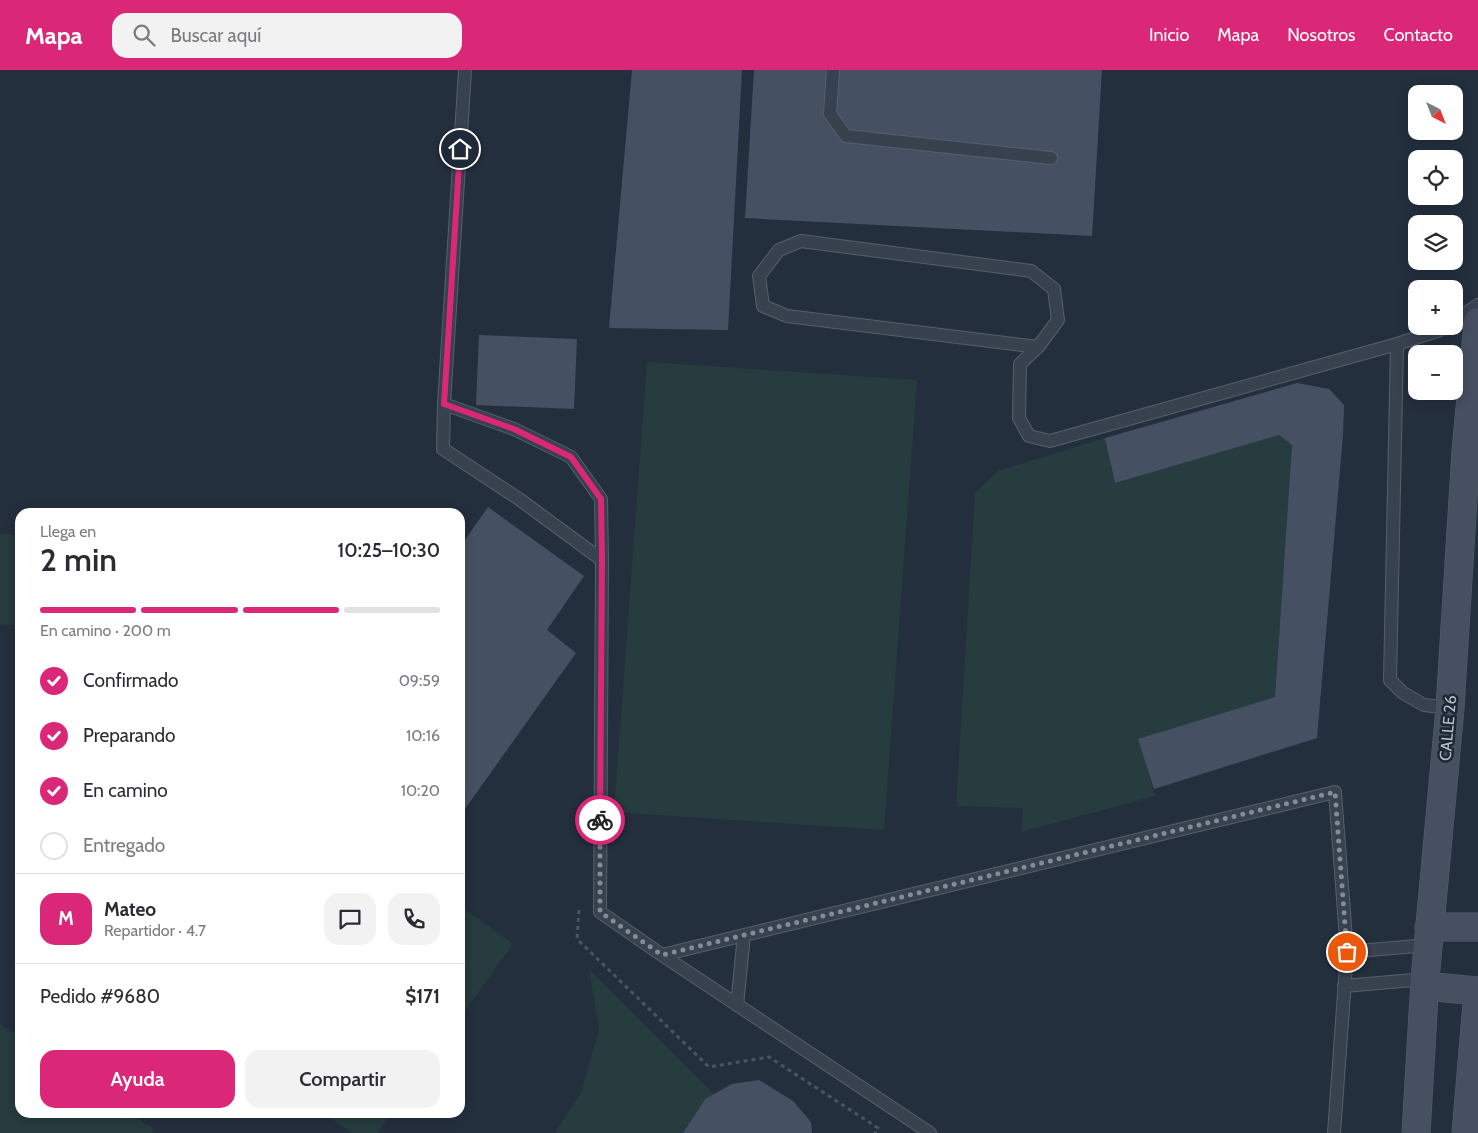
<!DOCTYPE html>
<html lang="es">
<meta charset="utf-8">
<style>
body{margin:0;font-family:Cabin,sans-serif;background:#f2f2f3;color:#2b2b33;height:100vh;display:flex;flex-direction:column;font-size:19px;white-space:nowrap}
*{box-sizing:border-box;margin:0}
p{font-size:16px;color:#7c7c81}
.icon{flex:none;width:28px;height:28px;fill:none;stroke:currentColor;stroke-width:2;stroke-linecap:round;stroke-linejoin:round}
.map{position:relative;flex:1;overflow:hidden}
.side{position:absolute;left:15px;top:438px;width:450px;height:610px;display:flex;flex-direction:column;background:#fff;border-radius:15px;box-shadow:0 2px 12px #0003}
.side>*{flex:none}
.needle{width:32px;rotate:138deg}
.buttons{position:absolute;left:1408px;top:15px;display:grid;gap:10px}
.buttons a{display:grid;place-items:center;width:55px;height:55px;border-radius:10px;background:#fff;box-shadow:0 2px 12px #0003;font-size:25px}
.pin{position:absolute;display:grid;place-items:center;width:42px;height:42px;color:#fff;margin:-21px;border:2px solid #fff;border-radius:50%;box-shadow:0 1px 5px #0007}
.courier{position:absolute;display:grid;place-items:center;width:50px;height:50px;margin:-25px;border:4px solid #db2777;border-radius:50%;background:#fff;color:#222;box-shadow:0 1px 6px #0007}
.headline em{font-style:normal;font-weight:600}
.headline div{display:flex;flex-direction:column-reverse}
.headline{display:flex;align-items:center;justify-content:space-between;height:85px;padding:0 25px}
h1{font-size:32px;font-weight:600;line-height:38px}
.bar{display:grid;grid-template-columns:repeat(4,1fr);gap:8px 5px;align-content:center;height:60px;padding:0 25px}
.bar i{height:6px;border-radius:4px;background:#e1e1e2}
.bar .selected{background:#db2777}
.bar p{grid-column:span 4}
.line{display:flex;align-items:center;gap:12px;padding:0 25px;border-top:1px solid #e1e1e2}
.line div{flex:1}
.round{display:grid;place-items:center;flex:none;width:52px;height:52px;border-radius:15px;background:#f2f2f3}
ol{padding:0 25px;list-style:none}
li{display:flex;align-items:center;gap:15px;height:55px}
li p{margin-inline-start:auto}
li .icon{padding:5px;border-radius:50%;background:#db2777;color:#fff;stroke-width:4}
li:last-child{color:#7c7c81}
li i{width:28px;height:28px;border:2px solid #e1e1e2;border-radius:50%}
.action{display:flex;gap:10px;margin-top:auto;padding:10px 25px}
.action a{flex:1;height:58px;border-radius:15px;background:#db2777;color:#fff;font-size:20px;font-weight:600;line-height:58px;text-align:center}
.action a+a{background:#f2f2f3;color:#2b2b33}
header{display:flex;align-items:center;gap:30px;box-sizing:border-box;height:70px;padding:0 25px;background:#db2777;color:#fff}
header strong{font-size:24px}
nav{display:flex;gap:28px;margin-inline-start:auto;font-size:18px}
.search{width:350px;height:45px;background:#f2f2f3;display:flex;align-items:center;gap:12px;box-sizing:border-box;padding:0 18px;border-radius:15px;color:#7c7c81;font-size:19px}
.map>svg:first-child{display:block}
</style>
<header>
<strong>Mapa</strong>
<div class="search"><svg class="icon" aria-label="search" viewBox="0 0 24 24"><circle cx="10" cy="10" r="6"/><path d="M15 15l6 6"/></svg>Buscar aquí</div>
<nav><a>Inicio</a><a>Mapa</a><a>Nosotros</a><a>Contacto</a></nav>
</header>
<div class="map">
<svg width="1478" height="1063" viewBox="0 0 1478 1063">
<rect width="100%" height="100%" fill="#242f3e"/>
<path fill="#263c3f" d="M647 292 917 310 884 760 614 742Z
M1279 365 1292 375 1275 627 1139 669 1155 726 1021 762 1023 738 956 736 975 423 998 401 1105 368 1115 413Z
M0 463 20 466V556L0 554Z
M460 836 513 874 460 948Z
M589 899 714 1024 705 1029 683 1063H555L581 1023 599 960Z
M0 954 20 968V1042L130 1043 154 1059 151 1063H0Z
M323 1043H392L377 1063H352Z"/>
<path fill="#455162" d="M632 0H742L728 260 609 258Z
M754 0H1102L1092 166 745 148Z
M479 265 577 269 574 339 476 335Z
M1297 313 1329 319 1344 335 1343 365 1317 668 1154 719 1138 669 1275 627 1292 375 1279 365 1115 413 1105 368Z
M488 437 584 506 547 560 576 583 460 746V477Z
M759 1010 793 1031 811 1052 812 1063H683L705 1029 732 1014Z"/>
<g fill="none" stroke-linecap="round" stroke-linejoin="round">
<defs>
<path id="lane" d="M465 0 444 334 443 379 519 429 602 490
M833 0 830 44 846 66 1051 88
M1454 251 1478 235
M1397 274 1390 610 1403 623 1424 635 1450 638
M1038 277 787 246 763 236 759 206 779 180 801 171 1031 201 1054 219 1058 250 1038 277 1020 294 1019 348 1029 366 1050 371 1397 274 1440 260 1446 256
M444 334 514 359 571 387 601 429 602 490 600 842 662 885 930 1063
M1347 882 1428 875
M662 885 1335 722 1347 882 1334 1063
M1344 916 1425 909
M737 935 744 865"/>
<path id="secondary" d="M1429 857H1478
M1425 916 1478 921
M1416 1063 1425 909 1450 638 1466 381 1478 252
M1466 1063 1478 922"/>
</defs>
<use href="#lane" stroke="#565f6c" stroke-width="14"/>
<use href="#secondary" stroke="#565f6c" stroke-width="29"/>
<path stroke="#44595c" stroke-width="3" stroke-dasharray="4 4" stroke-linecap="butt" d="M579 840 577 869 709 997 769 987 878 1058 875 1063"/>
<use href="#lane" stroke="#38414e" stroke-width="12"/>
<use href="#secondary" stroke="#465061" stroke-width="28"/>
</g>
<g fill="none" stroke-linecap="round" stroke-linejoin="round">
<path stroke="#828b98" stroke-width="5" stroke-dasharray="0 9" d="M600 750V842L662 885 1335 722 1347 882"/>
<path stroke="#db2777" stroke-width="6" d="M460 79 444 334 514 359 571 387 601 429 602 490 600 750"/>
</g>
<g text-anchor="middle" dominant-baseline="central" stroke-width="5" stroke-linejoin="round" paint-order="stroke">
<g font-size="16" fill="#b4bcc9" stroke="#1d2633">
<text transform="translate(1448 658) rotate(-85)">CALLE 26</text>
</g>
</g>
</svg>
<div class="buttons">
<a><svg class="needle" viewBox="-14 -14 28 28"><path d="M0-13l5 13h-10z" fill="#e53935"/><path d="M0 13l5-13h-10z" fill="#7c7c81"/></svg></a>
<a><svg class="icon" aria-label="locate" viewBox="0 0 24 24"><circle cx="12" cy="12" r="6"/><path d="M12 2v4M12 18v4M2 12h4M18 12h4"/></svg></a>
<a><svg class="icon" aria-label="layers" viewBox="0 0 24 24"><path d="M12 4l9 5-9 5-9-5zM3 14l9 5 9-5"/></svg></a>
<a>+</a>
<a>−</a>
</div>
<div class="pin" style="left:1347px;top:882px;background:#ea580c"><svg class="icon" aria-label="bag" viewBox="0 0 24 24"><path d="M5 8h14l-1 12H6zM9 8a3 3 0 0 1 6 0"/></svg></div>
<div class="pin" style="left:460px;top:79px;background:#1f2937"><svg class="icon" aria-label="home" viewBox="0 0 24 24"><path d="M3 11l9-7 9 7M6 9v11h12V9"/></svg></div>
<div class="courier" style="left:600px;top:750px"><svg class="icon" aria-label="bike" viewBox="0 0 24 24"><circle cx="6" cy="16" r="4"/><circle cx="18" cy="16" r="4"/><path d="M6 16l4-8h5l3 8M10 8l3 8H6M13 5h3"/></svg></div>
<section class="side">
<div class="headline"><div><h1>2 min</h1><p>Llega en</p></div><em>10:25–10:30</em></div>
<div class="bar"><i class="selected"></i><i class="selected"></i><i class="selected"></i><i></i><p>En camino · 200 m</p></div>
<ol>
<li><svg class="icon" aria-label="check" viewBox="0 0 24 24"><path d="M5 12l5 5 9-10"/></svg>Confirmado<p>09:59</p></li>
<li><svg class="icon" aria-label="check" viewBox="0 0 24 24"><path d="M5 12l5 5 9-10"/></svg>Preparando<p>10:16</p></li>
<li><svg class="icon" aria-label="check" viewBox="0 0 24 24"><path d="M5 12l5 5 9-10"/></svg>En camino<p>10:20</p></li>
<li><i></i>Entregado</li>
</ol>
<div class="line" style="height:90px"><b class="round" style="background:#db2777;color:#fff">M</b><div><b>Mateo</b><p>Repartidor · 4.7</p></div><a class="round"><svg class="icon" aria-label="chat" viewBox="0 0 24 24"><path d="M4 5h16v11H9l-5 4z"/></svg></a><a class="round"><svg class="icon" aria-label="phone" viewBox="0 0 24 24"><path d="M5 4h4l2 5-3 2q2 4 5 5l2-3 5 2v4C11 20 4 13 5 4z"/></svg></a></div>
<div class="line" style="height:65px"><div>Pedido #9680</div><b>$171</b></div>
<div class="action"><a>Ayuda</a><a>Compartir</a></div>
</section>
</div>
